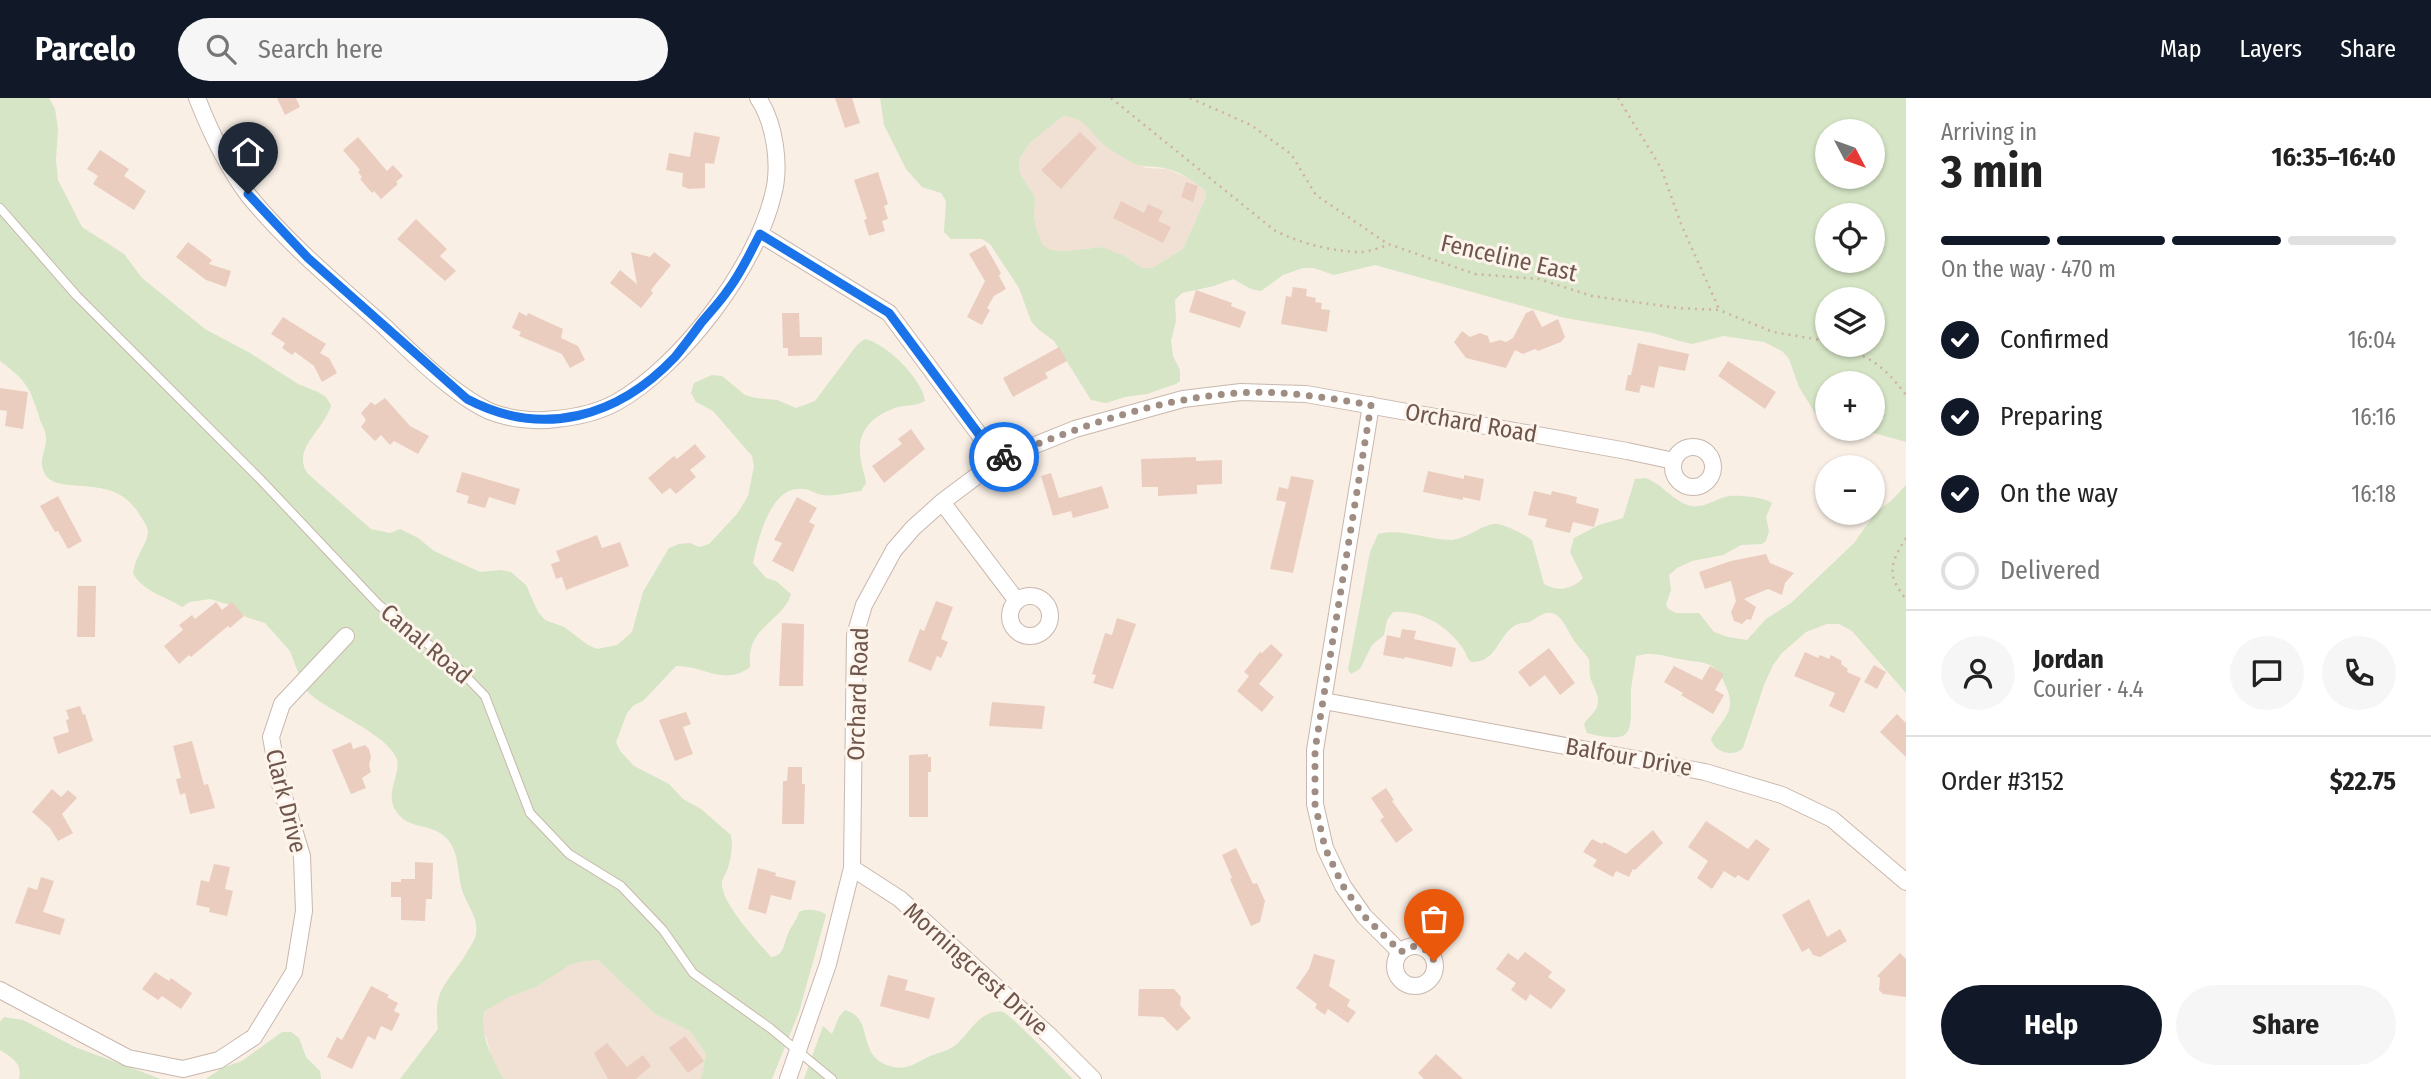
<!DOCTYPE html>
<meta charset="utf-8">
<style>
body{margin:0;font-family:"Fira Sans Condensed",sans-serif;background:#f6f6f6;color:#222;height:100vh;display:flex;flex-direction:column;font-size:26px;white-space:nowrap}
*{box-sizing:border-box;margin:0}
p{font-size:23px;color:#767676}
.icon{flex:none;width:38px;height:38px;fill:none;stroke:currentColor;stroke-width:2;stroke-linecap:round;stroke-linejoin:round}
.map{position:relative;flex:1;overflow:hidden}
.details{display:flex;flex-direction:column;background:#fff;width:525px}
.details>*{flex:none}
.needle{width:46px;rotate:131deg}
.controls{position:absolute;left:1815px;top:21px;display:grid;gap:14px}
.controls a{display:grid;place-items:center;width:70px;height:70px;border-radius:50%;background:#fff;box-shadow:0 2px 5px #0004;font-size:35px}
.pin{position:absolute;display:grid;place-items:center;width:60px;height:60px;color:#fff;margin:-72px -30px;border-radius:50% 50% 50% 0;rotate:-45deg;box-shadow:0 0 7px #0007}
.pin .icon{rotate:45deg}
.courier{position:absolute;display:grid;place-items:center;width:70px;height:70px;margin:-35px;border:5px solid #1a73e8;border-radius:50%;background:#fff;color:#222;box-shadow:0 2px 9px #0007}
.head em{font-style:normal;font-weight:700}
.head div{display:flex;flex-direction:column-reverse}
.head{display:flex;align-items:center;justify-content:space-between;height:119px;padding:0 35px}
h1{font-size:46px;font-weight:700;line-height:52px}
.bar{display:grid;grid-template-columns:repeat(4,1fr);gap:10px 7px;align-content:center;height:84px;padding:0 35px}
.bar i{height:9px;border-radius:5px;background:#e0e0e0}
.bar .active{background:#111827}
.bar p{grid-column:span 4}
.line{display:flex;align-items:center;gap:18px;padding:0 35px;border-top:2px solid #e0e0e0}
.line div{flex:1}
.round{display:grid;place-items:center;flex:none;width:74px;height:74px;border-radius:37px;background:#f6f6f6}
ol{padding:0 35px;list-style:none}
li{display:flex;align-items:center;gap:21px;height:77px}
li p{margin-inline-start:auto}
li .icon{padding:7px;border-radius:50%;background:#111827;color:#fff;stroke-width:4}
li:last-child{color:#767676}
li i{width:38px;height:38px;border:4px solid #e0e0e0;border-radius:50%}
.cta{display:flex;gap:14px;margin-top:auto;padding:14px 35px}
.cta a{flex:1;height:80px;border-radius:42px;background:#111827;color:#fff;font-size:28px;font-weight:700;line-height:80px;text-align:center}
.cta a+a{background:#f6f6f6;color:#222}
header{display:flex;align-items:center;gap:42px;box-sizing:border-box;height:98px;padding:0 35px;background:#111827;color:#fff}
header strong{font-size:33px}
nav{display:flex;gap:38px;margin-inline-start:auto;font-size:24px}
.search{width:490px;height:63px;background:#f6f6f6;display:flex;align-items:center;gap:18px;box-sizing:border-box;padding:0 24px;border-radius:38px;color:#767676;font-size:26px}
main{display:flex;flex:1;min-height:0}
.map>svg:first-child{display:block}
</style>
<header>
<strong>Parcelo</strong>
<div class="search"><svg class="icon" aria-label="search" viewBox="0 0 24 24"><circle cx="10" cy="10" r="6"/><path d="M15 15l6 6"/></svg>Search here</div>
<nav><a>Map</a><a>Layers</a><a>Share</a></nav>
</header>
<main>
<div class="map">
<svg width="1906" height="981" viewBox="0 0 1906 981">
<rect width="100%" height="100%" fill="#f9efe5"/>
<path fill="#f0e1d4" d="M1063 18H1073L1082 23 1106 48 1146 70 1166 71 1195 82 1206 94V99L1183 151 1152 170H1142L1125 158 1102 149 1068 153 1051 152 1043 147 1037 133 1034 118 1035 99 1020 76 1019 61 1030 45Z
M598 862 655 916 690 933 706 956 701 981H504L491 959 487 941 482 932 485 913 509 899 536 889 570 867 579 864Z"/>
<path fill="#d5e5c5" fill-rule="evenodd" d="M0 0H49L55 11 58 31 56 62 58 82 82 129 124 156 142 180 205 231 250 255 298 286 318 294 326 299 331 307C325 332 290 351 308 376L371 431 390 435 400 431 418 440 434 453 480 474 501 472 511 474 526 487 538 514 545 522 564 529 588 547 597 551 617 547 632 534 643 494 669 450 679 446 690 445 699 449 709 446 737 416 748 398 754 368 752 358 713 313 696 304 691 295 694 285 712 277 722 278 745 297 756 300 777 302 796 310 815 303 857 247 865 241C886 245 923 282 925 303 916 308 908 307 898 309 872 317 855 334 861 363 862 371 865 377 866 385L861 393C849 394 834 399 823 397 816 396 810 391 803 391 770 387 758 442 753 465L766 480 776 483 791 496C785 518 755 529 751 551 749 557 750 563 750 569 723 589 704 567 676 568L643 603 634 607 627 615 616 644 620 653 634 668 669 686 683 701 701 711 731 737C733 748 731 759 728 770 726 775 722 781 722 785 720 804 759 845 771 859 785 857 783 847 788 836 791 828 797 822 799 814 806 810 821 812 826 817L799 914 772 981H701L706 956 690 933 655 916 598 862 579 864 570 867 536 889 509 899 485 913C478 935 493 962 504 981H400L438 931C433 890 446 888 466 856 469 850 474 844 476 837 479 819 467 808 462 792 457 774 460 751 444 738 432 727 412 730 401 719 379 698 404 676 396 659 384 635 331 614 311 597L304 590 290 553 265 525 246 519 230 507 210 501 190 504 182 509C165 498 142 493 133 475 135 459 147 446 148 435 148 428 143 422 139 416 115 373 58 399 45 376 37 363 47 352 46 339 46 332 40 325 39 318 29 287 26 283 0 263Z
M880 0H1906V344L1874 335 1841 340 1831 337 1824 330 1799 289 1789 261 1782 253 1764 244 1723 238 1692 246 1683 244 1653 235 1565 220 1375 167 1334 177 1314 170H1303L1283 177 1261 193 1251 191 1233 181 1214 188 1182 195 1175 202 1176 223 1171 243 1173 258 1180 272V283L1176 286 1147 296 1125 299 1106 305 1091 302 1054 243 1038 231 1031 223 1019 190 990 146 982 141H951L944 134 946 103 941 95 922 89 906 71 884 27ZM1063 18C1086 19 1091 37 1107 49 1114 54 1123 59 1131 64 1140 69 1147 68 1157 69 1176 71 1194 81 1206 94V99L1183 151 1152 170H1142L1125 158 1102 149 1068 153 1051 152 1043 147 1037 133 1034 118 1035 99 1020 76 1019 61 1030 45ZM1827 33H1872V79H1827ZM1827 117H1872V163H1827ZM1827 201H1872V247H1827ZM1827 285H1872V331H1827Z
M1645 380C1662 385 1674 405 1692 408 1705 410 1717 400 1729 398 1738 397 1765 399 1772 405L1766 419 1769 433 1766 443 1762 446 1741 447 1723 457 1692 463 1677 470 1669 477 1671 492 1666 506 1668 511 1676 515H1699L1714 534 1728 539 1747 542 1766 521 1791 505 1854 445 1876 414 1892 402 1906 387V595L1852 533 1839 526H1827L1806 534 1782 555 1773 567 1764 587 1743 650C1733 660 1714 654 1711 641 1716 631 1725 623 1729 612 1731 605 1730 598 1727 591 1715 560 1708 567 1680 561 1664 558 1653 553 1636 558 1635 569 1632 581 1631 592 1630 632 1638 648 1587 635L1584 626C1588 618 1598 614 1598 604 1599 596 1592 587 1590 578 1589 573 1590 567 1589 562 1586 555 1580 551 1576 545 1567 535 1562 509 1543 516 1538 518 1534 522 1529 524 1523 525 1518 525 1514 528 1497 540 1496 565 1471 564 1466 559 1466 554 1462 549 1446 527 1421 512 1393 514L1387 522 1384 537 1372 547 1360 571 1351 576 1348 572 1370 454 1378 436C1402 430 1427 442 1452 442 1467 441 1486 424 1498 426 1508 428 1523 436 1532 442L1544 486C1557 494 1572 492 1583 480L1570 454 1574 440 1599 427 1623 420 1635 381Z
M845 912C876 920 854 960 893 969 907 972 916 965 928 959 936 955 945 954 953 949 966 940 973 923 988 916 992 914 998 913 1003 914 1010 916 1064 972 1073 981H804L823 928 832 936 839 919Z
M4 919 23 922 75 949 161 981H19C23 965 12 960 0 952V924Z
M282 934H291L299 940 306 959 320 973 321 981H206L222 970 242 963Z"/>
<path fill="#ebcdc0" d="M277 0H296L300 9 285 17Z
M835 0H852L860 25 845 30Z
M694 34 720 39 714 66 705 65V90L689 91 682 88 683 75 666 72 669 55 690 59Z
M1080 34 1097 50 1061 91 1041 72Z
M358 39 387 73 393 67 403 78 396 84 398 86 381 101 374 93 372 95 360 81 362 79 358 74 360 72 343 52Z
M100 52 129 71 124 78 146 93 134 112 93 86 98 78 87 71Z
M878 74 888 106 884 108 888 121 882 123 885 133 869 138 864 122 867 121 854 82Z
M1186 84 1198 88 1193 104 1181 99Z
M1121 103 1144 115 1148 106 1163 113 1158 123 1171 129 1163 145 1113 120Z
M416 121 447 151 440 158 456 173 445 183 397 141Z
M188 144 212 162 209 166 231 173 226 189 206 182 176 159Z
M985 147 1001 175 999 178 1006 191 994 198 987 210 990 212 982 227 967 219 985 183 969 156Z
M631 154 650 159 654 154 671 167 651 192 653 195 641 210 610 185 620 172 637 186Z
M1293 189 1307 191 1306 198 1316 200 1315 204 1322 205 1321 211 1330 212 1327 234 1281 226 1286 198 1291 199Z
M1196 192 1232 205 1231 208 1246 214 1240 230 1189 214Z
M1533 212 1542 229 1558 221 1565 239 1561 244 1538 253 1535 251 1523 256 1515 252 1506 270 1466 260 1454 244 1462 233 1470 239 1480 235 1488 238 1490 245 1500 242 1506 244 1513 240 1526 215Z
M519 214 527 218 528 215 563 231 561 240 578 248 585 262 570 270 562 256 519 238 521 234 512 230Z
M782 215H799L800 239H822V257L788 258V250H783Z
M283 219 326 246 320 255 329 260 337 275 322 284 314 268 295 254 292 257 282 250 285 245 271 236Z
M1638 245 1689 256 1685 273 1659 268 1654 290 1641 287 1639 295 1625 292 1628 277H1631Z
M1059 249 1067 263 1045 275 1048 280 1013 299 1003 280Z
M1728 263 1776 294 1765 311 1718 278Z
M0 290 28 294 23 331 5 328 7 313 0 312Z
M385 300 410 328 429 338 418 356 394 343 390 347 381 337 375 343 361 329 366 322 361 315 371 304 375 307Z
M911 331 925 351 884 385 872 368 902 346 898 341Z
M695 346 706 359 690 372 696 379 676 396 670 390 662 396 648 380 674 358 677 361Z
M1196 359V363L1222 362V386L1197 387V396L1158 398V389H1142L1141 361Z
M1428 373 1464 381V377L1484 381 1480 403 1463 399V402L1423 394Z
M462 374 520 391 515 407 489 399 485 410 467 405 469 398 456 394Z
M1051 375 1059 400 1102 388 1109 410 1073 420 1071 413 1053 418 1041 378Z
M1291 378 1314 382 1293 475 1270 471 1286 404 1276 402 1279 389 1288 391Z
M1534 393 1551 397 1552 393 1577 399 1576 405 1599 411 1594 429 1573 424 1570 435 1545 429 1547 421 1528 417Z
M58 398 82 443 68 451 58 433 55 434 40 408Z
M797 399 817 410 809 424 815 427 793 474 772 463 782 445 774 442Z
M597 437 602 450 620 444 629 468 566 492 562 479 556 481 551 466 560 463 556 453Z
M1766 456 1770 465 1794 475 1785 485 1782 497 1768 491 1744 501 1756 509 1751 522 1747 521 1742 526 1734 523 1731 514 1736 503 1731 483 1705 491 1699 474 1731 463Z
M78 488H96L95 539H77Z
M936 503 953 509 941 541 948 544 941 560 937 558 931 573 908 563 920 531 924 533Z
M216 504 222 512 232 504 244 518 230 530 228 528 191 559 189 557 179 566 164 548 183 532 179 527 192 517 195 521Z
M1117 520 1136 526 1113 591 1093 585 1096 577 1092 576 1105 535 1112 537Z
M782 525 804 526 803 588H779Z
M1402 531 1416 533 1414 541 1456 550 1452 569 1405 559 1404 561 1383 557 1387 537 1400 540Z
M1271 546 1283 557 1259 586 1274 599 1262 614 1237 593 1249 578 1244 574 1260 554 1262 555Z
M1549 550 1575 585 1560 597 1545 577 1530 589 1518 574Z
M1805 554 1818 560 1820 557 1829 561 1831 557 1842 563 1841 566 1848 571 1847 574 1861 580 1844 615 1829 608 1835 595 1794 578Z
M1874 567 1886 574 1877 591 1864 584Z
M1674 568 1702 582 1710 568 1724 576 1715 592 1724 597 1713 616 1681 597 1683 595 1664 584Z
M992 604 1045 608 1042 631 989 628Z
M80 608 83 617 85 616 93 643 58 656 53 639 69 634 66 622 69 621 66 612Z
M686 614 691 626 683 629 693 656 675 663 659 622Z
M1897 616 1906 625V659L1880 634Z
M192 643 204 687 208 686 215 710 190 716 185 695 180 697 176 681 181 680 173 648Z
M351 644 353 651 365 647 369 651 371 659 369 667 371 674 362 680 366 690 351 696 332 652Z
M928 656V659H931V674H928V719H909V657Z
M788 669H802V686H805L804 726H782L783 683H787Z
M1386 690 1394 702 1392 703 1413 732 1396 745 1380 722 1384 719 1371 700Z
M52 691 61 699 68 692 77 700 62 716 73 735 58 743 50 730 32 714Z
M1706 723 1748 751 1756 741 1770 751 1748 783 1738 777 1735 780 1724 773 1712 791 1697 780 1708 763 1688 749Z
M1653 732 1663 745 1635 772 1633 771 1629 779 1616 773 1613 779 1593 768 1597 762 1583 754 1592 741 1602 746 1604 744 1626 756Z
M1236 750 1253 786 1257 785 1265 803 1260 824 1251 828 1230 781 1232 780 1222 757Z
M415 764 433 765 432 801H426L425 823 401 822V799H391V784H401V781H415Z
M214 766 230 769 225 791 233 793 227 818 209 814 210 810 196 807 201 782 209 784Z
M758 770 776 775 775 778 796 783 791 802 771 797 766 816 748 811Z
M41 779 54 783 43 814 65 821 60 837 15 825 28 789 37 792Z
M1809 801 1827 839 1840 831 1847 843 1820 859 1813 857 1809 850 1802 854 1782 817Z
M1525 854 1552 874 1548 879 1566 892 1551 911 1530 896 1526 903 1511 892 1516 885 1496 871 1508 855 1518 862Z
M1900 855 1906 861V899L1883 896 1879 892 1880 880 1877 878Z
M1314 856 1335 862 1329 888 1350 902 1347 908 1356 914 1348 925 1328 911 1325 917 1315 910 1317 906 1296 890 1309 871Z
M155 874 169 883 171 880 192 895 181 911 162 898 158 902 142 891Z
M888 877 908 882 905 892 935 900 929 921 880 908Z
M371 888 389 897 387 899 398 905 394 913 400 916 392 933 381 928 375 942 368 938 352 971 327 959 337 939 342 942Z
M1139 891H1174L1181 899 1180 907 1191 920 1177 933 1163 919 1138 918Z
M685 938 704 963 688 975 669 950Z
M607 945 627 969 643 957 651 968 636 981H608L594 955Z
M1436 956 1463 981H1424L1418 975Z"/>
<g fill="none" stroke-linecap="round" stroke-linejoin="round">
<defs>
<path id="lane" d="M0 110 76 197 260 381 379 507 458 570 485 598 530 715 569 756 621 788 663 832 693 875 770 930 832 981"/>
<path id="street" d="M197 0C210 33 227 69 249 98 289 147 339 188 386 230 414 257 454 297 489 313 508 321 535 324 556 321 577 319 599 314 617 304 681 268 756 169 773 97 781 68 775 25 758 0
M760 136 889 215 998 362
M1371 307 1315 652V706L1325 750 1343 788 1364 818 1400 854
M1673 369a20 20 0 1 1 40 0a20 20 0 1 1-40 0Z
M942 404 1017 503
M1010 518a20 20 0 1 1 40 0a20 20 0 1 1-40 0Z
M1324 603 1705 674 1782 697 1832 721 1906 784
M852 770 900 801 1051 939 1093 981
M1395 868a20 20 0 1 1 40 0a20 20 0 1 1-40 0Z
M0 892 128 960 183 971 219 962 254 939 294 874 304 813 302 758 279 683 271 639 282 606 346 538
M788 981 828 866 852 770 855 537 864 507 894 452 913 430 942 404 998 362 1075 331 1183 301 1241 294 1306 296 1627 353 1674 363"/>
</defs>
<use href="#lane" stroke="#c9b7ad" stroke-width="10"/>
<use href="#street" stroke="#c9b7ad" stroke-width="18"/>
<path stroke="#d0b1a3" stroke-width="2.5" stroke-dasharray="2 5" stroke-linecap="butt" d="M1111 0 1274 132C1298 145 1334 154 1361 154 1370 154 1380 149 1389 147
M1190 0 1251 27 1291 56 1316 97 1388 146 1475 176 1539 181 1592 198 1678 210 1719 212 1773 234 1827 243
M1618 0 1661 70 1681 126 1719 211
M1837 247C1873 261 1882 266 1906 297
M1906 440C1890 465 1886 477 1906 501"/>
<use href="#lane" stroke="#fff" stroke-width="8"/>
<use href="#street" stroke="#fff" stroke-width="16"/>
</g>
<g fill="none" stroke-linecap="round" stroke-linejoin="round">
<path stroke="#9f8c82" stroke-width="7" stroke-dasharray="0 12.6" d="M1004 359C1079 329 1158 300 1239 295 1284 292 1328 300 1371 307L1315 652V706L1325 750 1343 788 1364 818 1401 854C1414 844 1428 848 1434 863"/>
<path stroke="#1a73e8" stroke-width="9" d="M248 96 308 160 467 301C543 341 618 319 675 259 684 248 693 236 701 225 710 214 720 204 728 192 741 175 750 155 760 136L889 215 998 362 1004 359"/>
</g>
<g text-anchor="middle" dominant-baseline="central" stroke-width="6" stroke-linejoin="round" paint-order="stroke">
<g font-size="24" fill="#6f564d" stroke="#fdf4eb">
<text transform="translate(1509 160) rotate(13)">Fenceline East</text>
<text transform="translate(1471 325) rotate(10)">Orchard Road</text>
<text transform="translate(426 546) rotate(40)">Canal Road</text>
<text transform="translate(858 596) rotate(-88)">Orchard Road</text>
<text transform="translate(1629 659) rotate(10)">Balfour Drive</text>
<text transform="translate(286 703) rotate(76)">Clark Drive</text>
<text transform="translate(976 871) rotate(42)">Morningcrest Drive</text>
</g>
</g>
</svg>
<div class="controls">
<a><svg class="needle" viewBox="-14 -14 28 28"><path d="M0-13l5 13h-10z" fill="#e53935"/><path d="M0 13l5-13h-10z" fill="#767676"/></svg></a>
<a><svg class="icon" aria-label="locate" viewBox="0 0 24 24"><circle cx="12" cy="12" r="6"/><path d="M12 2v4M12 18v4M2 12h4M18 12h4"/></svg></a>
<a><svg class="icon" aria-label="layers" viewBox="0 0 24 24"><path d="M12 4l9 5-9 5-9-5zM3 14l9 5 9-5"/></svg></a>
<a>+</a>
<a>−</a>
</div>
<div class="pin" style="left:1434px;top:863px;background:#ea580c"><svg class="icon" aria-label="bag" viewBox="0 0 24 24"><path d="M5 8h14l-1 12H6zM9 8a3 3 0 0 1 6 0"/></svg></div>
<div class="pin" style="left:248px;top:96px;background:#1f2937"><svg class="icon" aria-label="home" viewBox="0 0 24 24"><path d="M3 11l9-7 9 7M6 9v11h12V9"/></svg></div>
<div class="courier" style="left:1004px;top:359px"><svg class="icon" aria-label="bike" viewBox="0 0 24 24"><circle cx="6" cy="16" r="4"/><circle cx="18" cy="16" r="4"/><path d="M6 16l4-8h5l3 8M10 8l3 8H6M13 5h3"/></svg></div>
</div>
<section class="details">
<div class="head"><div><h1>3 min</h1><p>Arriving in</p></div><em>16:35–16:40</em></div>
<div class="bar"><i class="active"></i><i class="active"></i><i class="active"></i><i></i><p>On the way · 470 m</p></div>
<ol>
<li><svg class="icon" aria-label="check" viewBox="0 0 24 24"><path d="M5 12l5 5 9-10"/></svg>Confirmed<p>16:04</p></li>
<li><svg class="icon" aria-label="check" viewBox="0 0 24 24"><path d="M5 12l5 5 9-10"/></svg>Preparing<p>16:16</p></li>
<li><svg class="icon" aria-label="check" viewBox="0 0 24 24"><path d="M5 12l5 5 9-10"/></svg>On the way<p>16:18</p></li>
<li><i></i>Delivered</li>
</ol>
<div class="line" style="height:126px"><a class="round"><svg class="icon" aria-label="person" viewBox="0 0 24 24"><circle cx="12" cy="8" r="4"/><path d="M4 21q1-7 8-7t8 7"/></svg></a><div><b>Jordan</b><p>Courier · 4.4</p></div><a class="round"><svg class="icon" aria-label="chat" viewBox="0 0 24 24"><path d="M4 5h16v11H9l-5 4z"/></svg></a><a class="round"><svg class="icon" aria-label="phone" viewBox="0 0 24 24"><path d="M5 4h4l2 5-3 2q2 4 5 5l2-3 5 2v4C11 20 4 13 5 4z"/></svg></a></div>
<div class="line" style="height:91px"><div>Order #3152</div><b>$22.75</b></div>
<div class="cta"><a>Help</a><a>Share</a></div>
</section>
</main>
